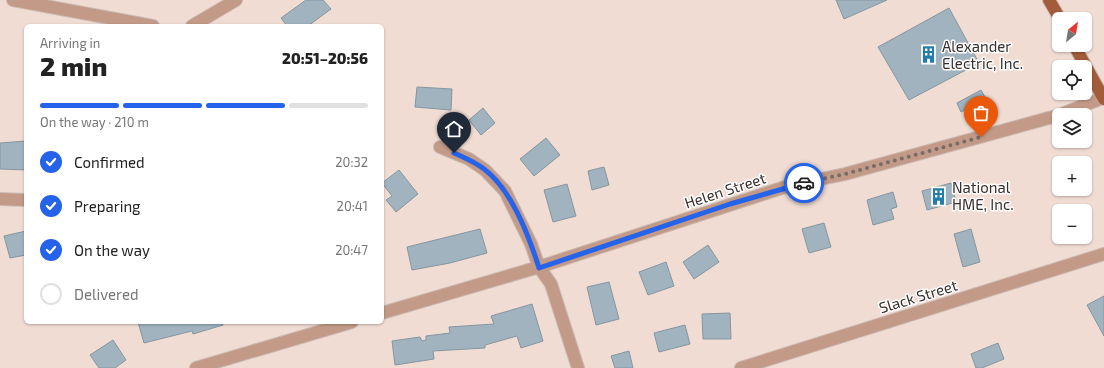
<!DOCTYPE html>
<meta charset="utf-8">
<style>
body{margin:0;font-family:"Exo 2",sans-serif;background:#f2f2f2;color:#222;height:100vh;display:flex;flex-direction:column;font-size:15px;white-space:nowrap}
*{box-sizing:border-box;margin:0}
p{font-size:13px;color:#767676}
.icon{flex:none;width:22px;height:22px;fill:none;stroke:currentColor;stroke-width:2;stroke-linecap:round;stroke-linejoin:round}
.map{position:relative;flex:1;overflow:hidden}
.drawer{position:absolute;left:24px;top:24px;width:360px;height:300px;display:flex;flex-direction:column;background:#fff;border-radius:6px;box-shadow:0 1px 3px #0004}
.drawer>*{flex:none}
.needle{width:26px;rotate:30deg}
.controls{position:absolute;left:1052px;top:12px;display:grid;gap:8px}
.controls a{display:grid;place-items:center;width:40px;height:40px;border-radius:6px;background:#fff;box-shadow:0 1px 3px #0004;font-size:20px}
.pin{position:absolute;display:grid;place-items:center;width:34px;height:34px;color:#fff;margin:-41px -17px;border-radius:50% 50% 50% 0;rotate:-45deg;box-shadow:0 0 4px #0007}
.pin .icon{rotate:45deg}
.courier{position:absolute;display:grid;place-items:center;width:40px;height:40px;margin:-20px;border:3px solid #2563eb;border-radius:50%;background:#fff;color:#222;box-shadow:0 1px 5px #0007}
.summary em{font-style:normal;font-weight:800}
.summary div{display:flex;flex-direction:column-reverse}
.summary{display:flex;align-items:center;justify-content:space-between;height:68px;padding:0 16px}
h1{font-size:26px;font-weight:800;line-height:30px}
.bar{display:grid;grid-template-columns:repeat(4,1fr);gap:6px 4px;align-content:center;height:48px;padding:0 16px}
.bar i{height:5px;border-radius:3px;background:#e0e0e0}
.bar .active{background:#2563eb}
.bar p{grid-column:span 4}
ol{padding:0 16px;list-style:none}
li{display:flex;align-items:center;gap:12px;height:44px}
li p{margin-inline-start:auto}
li .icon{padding:4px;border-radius:50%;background:#2563eb;color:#fff;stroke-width:4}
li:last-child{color:#767676}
li i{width:22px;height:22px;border:2px solid #e0e0e0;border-radius:50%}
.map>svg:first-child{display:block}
</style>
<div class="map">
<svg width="1104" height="368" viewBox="0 0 1104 368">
<rect width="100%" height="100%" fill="#f0dcd3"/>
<path fill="#a1b3bf" stroke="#8596a1" d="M306 0H323L331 9 308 26H287L281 18Z
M836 0H887L844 19Z
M949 8 979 63 909 100 878 47Z
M417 87 452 89 451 110 415 107Z
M981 90 986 99 961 112 957 103Z
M483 108 495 123 481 135 469 120Z
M546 138 560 155 534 176 520 159Z
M26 141V170L0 169V143Z
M604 167 609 185 592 190 588 171Z
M399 170 418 194 396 212 386 200 392 196 382 183Z
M951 183 956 202 927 210 922 191Z
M567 184 576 216 553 222 544 190Z
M893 192 897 207 891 209 894 219 873 225 867 200Z
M824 223 831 247 809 253 802 229Z
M480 229 487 253 450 263 412 270 407 247Z
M971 229 980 262 963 267 954 234Z
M26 231V255L10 258 4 236Z
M708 245 719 262 694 279 683 262Z
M666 262 674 286 648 295 639 272Z
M609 282 619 319 596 325 587 287Z
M1104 296V336L1087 305Z
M532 304 543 341 521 348 517 336 485 345V348L433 351 434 359 395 365 392 341 420 337 422 341 426 340V336L450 333 449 327 494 324 491 316Z
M730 313 731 339H703L702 314Z
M138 322H223V325L193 334 192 331 144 343Z
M685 325 690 344 659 352 654 333Z
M113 340 126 360 115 368H99L90 355Z
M998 343 1004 359 982 368H976L971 354Z
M629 351 633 368H615L611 356Z"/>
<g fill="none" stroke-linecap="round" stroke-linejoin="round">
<defs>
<path id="street" d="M13 0 153 26
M192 26 236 0
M440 147 469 159 485 170 505 191 531 244 539 267 551 284 578 368
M0 199 26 200
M382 313 539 267 788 186 845 174 1056 116 1103 98
M196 368 352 322
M741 368 1104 254"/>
<path id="primary" d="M1049 0 1060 19
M1074 45 1104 99"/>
</defs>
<use href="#street" stroke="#cbb9b2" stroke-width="14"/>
<use href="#primary" stroke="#cbb9b2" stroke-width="14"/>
<use href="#street" stroke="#c29a87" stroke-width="12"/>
<use href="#primary" stroke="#a25c3a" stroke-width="12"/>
</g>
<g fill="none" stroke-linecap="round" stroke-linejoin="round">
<path stroke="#786c66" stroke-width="4" stroke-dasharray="0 7.2" d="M804 183 845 174 981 137"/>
<path stroke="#2563eb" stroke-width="5" d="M454 153C465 158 475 162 484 169 511 189 529 236 539 268L730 204 804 183"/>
</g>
<defs>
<symbol id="building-bare" viewBox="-9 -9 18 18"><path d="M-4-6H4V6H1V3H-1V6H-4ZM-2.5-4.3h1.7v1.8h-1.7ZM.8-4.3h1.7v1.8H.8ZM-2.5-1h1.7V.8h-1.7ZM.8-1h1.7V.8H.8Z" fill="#237cab" stroke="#fff" stroke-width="2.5" paint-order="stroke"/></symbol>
</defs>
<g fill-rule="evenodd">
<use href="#building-bare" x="916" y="42" width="25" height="25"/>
<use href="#building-bare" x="926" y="184" width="25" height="25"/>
</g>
<g text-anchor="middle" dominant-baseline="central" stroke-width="3" stroke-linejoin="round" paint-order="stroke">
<g font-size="15" fill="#372f2c" stroke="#fff" text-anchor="start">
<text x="942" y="46">Alexander<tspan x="942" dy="17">Electric, Inc.</tspan></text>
<text x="952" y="187">National<tspan x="952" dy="17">HME, Inc.</tspan></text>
</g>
<g font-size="15" fill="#372f2c" stroke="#fff">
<text transform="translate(725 190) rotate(-18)">Helen Street</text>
<text transform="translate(918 296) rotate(-17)">Slack Street</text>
</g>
</g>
</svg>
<div class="controls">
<a><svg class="needle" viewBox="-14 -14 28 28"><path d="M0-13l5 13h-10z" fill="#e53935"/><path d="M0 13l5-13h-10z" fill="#767676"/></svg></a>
<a><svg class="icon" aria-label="locate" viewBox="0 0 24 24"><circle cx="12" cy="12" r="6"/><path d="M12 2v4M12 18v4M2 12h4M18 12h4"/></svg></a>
<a><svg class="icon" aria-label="layers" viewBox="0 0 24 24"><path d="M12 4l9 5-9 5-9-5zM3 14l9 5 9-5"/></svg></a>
<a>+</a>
<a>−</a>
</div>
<div class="pin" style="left:981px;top:137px;background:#ea580c"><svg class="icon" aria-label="bag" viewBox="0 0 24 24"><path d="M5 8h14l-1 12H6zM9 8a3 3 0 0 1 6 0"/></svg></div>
<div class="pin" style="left:454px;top:153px;background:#1f2937"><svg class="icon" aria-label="home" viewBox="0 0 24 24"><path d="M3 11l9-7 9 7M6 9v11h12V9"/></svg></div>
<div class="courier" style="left:804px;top:183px"><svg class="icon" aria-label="car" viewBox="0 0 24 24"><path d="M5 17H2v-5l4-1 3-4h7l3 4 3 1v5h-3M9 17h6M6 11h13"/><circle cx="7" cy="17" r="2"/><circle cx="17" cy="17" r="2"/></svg></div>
<section class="drawer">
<div class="summary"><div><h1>2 min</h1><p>Arriving in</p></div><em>20:51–20:56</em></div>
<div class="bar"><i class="active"></i><i class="active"></i><i class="active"></i><i></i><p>On the way · 210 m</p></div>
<ol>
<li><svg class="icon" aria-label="check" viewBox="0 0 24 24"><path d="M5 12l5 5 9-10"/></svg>Confirmed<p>20:32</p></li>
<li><svg class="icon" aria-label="check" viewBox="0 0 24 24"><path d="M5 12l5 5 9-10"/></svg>Preparing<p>20:41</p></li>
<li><svg class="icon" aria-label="check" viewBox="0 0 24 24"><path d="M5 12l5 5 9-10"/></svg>On the way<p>20:47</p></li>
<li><i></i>Delivered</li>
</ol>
</section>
</div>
